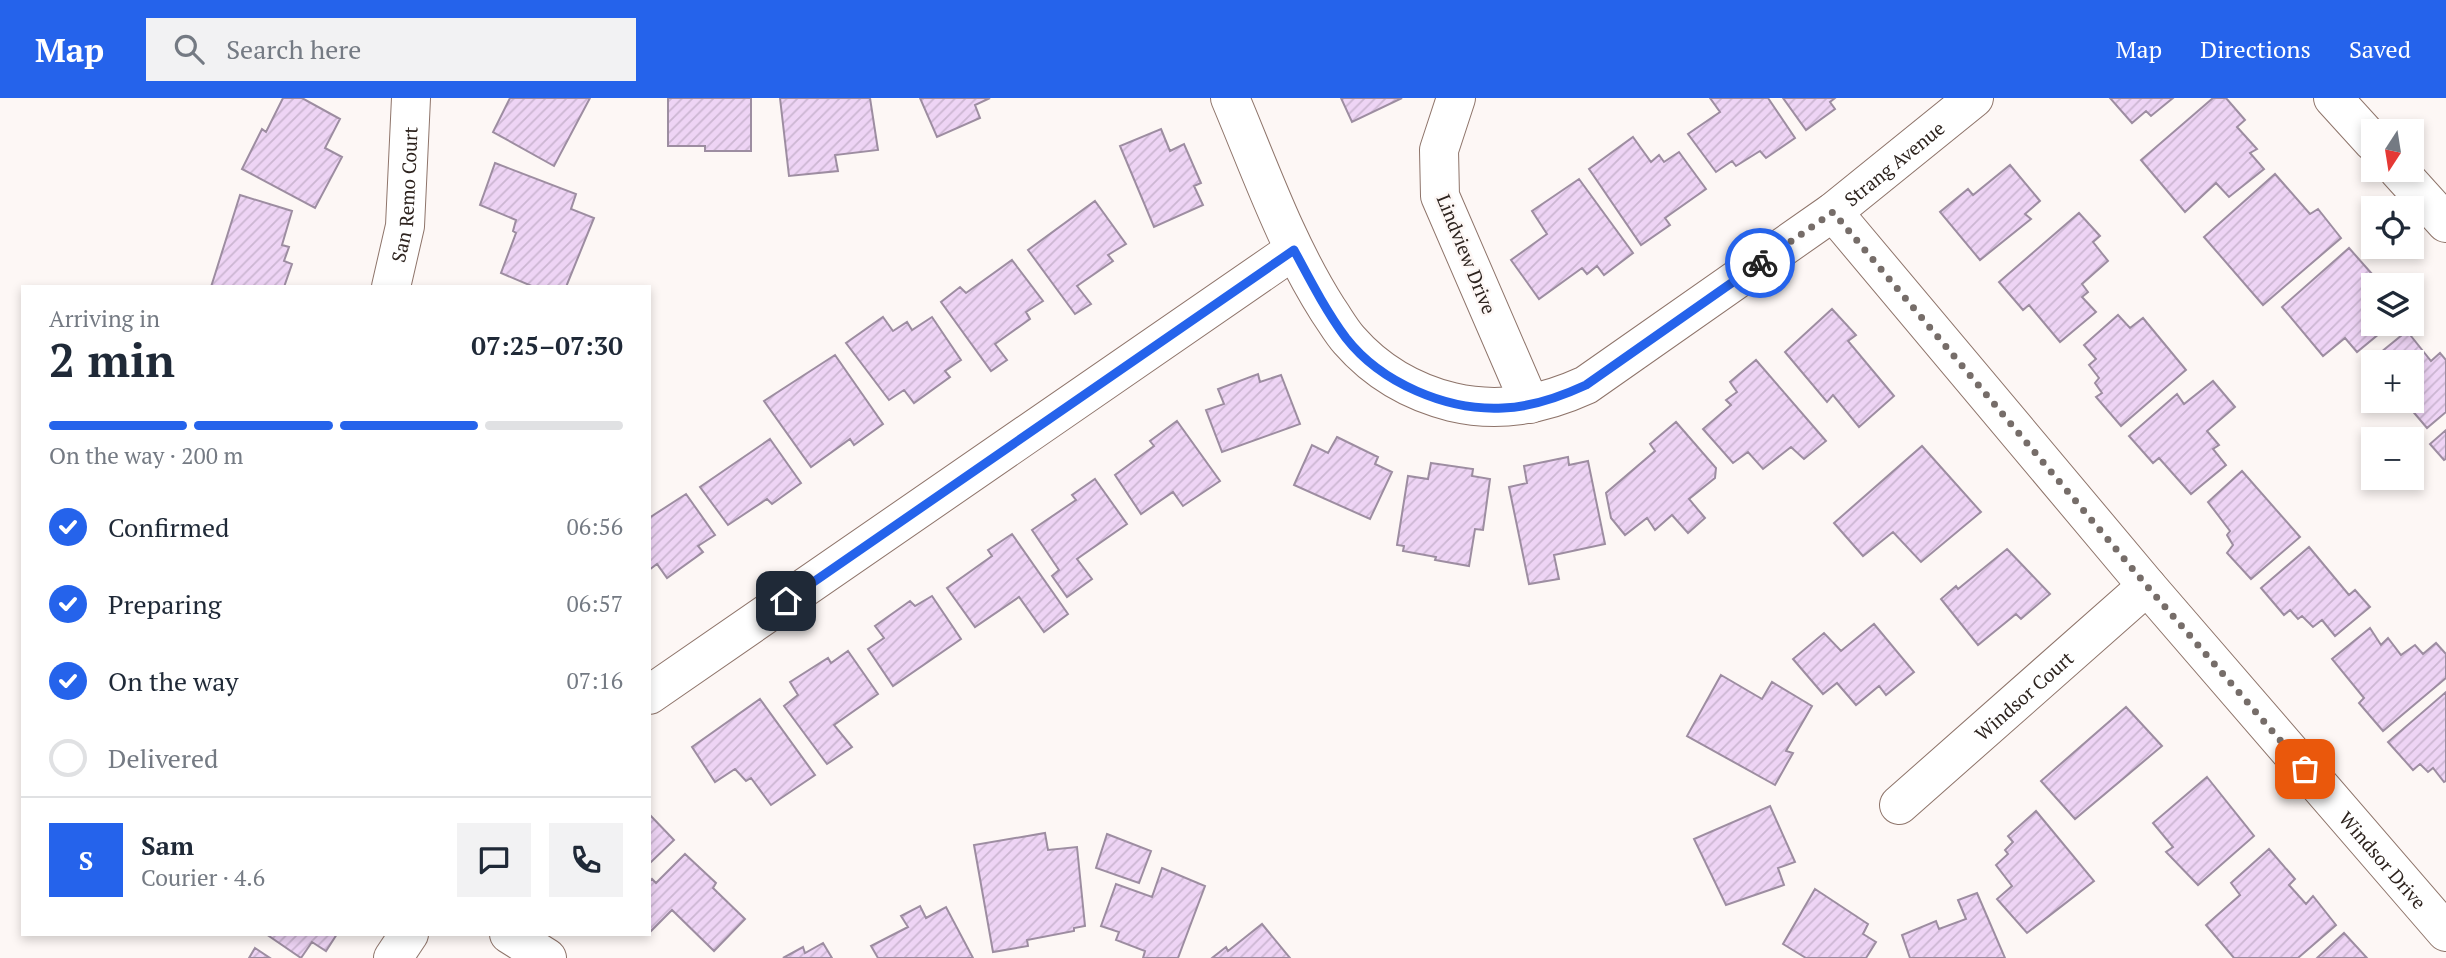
<!DOCTYPE html>
<meta charset="utf-8">
<style>
body{margin:0;font-family:"PT Serif",serif;background:#f2f2f3;color:#1f2937;height:100vh;display:flex;flex-direction:column;font-size:26px;white-space:nowrap}
*{box-sizing:border-box;margin:0}
p{font-size:23px;color:#747a83}
.icon{flex:none;width:38px;height:38px;fill:none;stroke:currentColor;stroke-width:2;stroke-linecap:round;stroke-linejoin:round}
.map{position:relative;flex:1;overflow:hidden}
.side{position:absolute;left:21px;top:187px;width:630px;height:651px;display:flex;flex-direction:column;background:#fff;border-radius:0px;box-shadow:0 4px 10px #0003}
.side>*{flex:none}
.needle{width:46px;rotate:192deg}
.tools{position:absolute;left:2361px;top:21px;display:grid;gap:14px}
.tools a{display:grid;place-items:center;width:63px;height:63px;border-radius:0px;background:#fff;box-shadow:0 4px 10px #0003;font-size:35px}
.pin{position:absolute;display:grid;place-items:center;width:60px;height:60px;color:#fff;margin:-30px;border-radius:14px;box-shadow:0 4px 10px #0006}
.courier{position:absolute;display:grid;place-items:center;width:70px;height:70px;margin:-35px;border:5px solid #2563eb;border-radius:50%;background:#fff;color:#222;box-shadow:0 2px 9px #0007}
.headline em{font-style:normal;font-weight:700}
.headline div{display:flex;flex-direction:column-reverse}
.headline{display:flex;align-items:center;justify-content:space-between;height:119px;padding:0 28px}
h1{font-size:46px;font-weight:700;line-height:52px}
.bar{display:grid;grid-template-columns:repeat(4,1fr);gap:10px 7px;align-content:center;height:84px;padding:0 28px}
.bar i{height:9px;border-radius:5px;background:#e0e1e3}
.bar .current{background:#2563eb}
.bar p{grid-column:span 4}
.line{display:flex;align-items:center;gap:18px;padding:0 28px;border-top:2px solid #e0e1e3}
.line div{flex:1}
.round{display:grid;place-items:center;flex:none;width:74px;height:74px;border-radius:0px;background:#f2f2f3}
ol{padding:0 28px;list-style:none}
li{display:flex;align-items:center;gap:21px;height:77px}
li p{margin-inline-start:auto}
li .icon{padding:7px;border-radius:50%;background:#2563eb;color:#fff;stroke-width:4}
li:last-child{color:#747a83}
li i{width:38px;height:38px;border:4px solid #e0e1e3;border-radius:50%}
header{display:flex;align-items:center;gap:42px;box-sizing:border-box;height:98px;padding:0 35px;background:#2563eb;color:#fff}
header strong{font-size:33px}
nav{display:flex;gap:38px;margin-inline-start:auto;font-size:24px}
.search{width:490px;height:63px;background:#f2f2f3;display:flex;align-items:center;gap:18px;box-sizing:border-box;padding:0 24px;border-radius:0px;color:#747a83;font-size:26px}
.map>svg:first-child{display:block}
</style>
<header>
<strong>Map</strong>
<div class="search"><svg class="icon" aria-label="search" viewBox="0 0 24 24"><circle cx="10" cy="10" r="6"/><path d="M15 15l6 6"/></svg>Search here</div>
<nav><a>Map</a><a>Directions</a><a>Saved</a></nav>
</header>
<div class="map">
<svg width="2446" height="860" viewBox="0 0 2446 860">
<defs>
<pattern id="building-hatch" width="6" height="6" patternUnits="userSpaceOnUse" patternTransform="scale(1.75)"><rect width="6" height="6" fill="#eed4f5"/><path d="M-1 1l2-2M0 6l6-6M5 7l2-2" fill="none" stroke="#ccb6d2"/></pattern>
</defs>
<rect width="100%" height="100%" fill="#fdf7f5"/>
<path fill="url(#building-hatch)" stroke="#9d8da1" stroke-width="2" d="M283 0H302L340 21 325 50 342 59 315 110 242 71 262 31 266 34Z
M510 0H590L554 68 493 34Z
M668 0H751V53H705V48H668Z
M780 0H870L878 52 835 57 838 73 789 78Z
M920 0H990L975 7 980 20 937 39Z
M1341 0H1402L1352 24Z
M1710 0H1768L1795 40 1766 60 1760 53 1736 68 1732 63 1716 74 1688 36 1720 14Z
M1783 0H1835L1830 4 1835 11 1806 32Z
M2110 0H2173L2151 18 2146 13 2132 25Z
M2213 0H2226L2245 22 2237 29 2257 51 2250 55 2264 71 2229 99 2216 85 2185 114 2141 62Z
M1161 31 1170 53 1184 46 1201 85 1194 88 1203 107 1154 129 1120 48Z
M1633 39 1651 64 1659 57 1664 64 1679 54 1706 91 1665 120 1670 127 1641 147 1589 71Z
M495 65 576 96 571 111 594 120 566 189H534L501 175 516 135 513 133 516 122 480 107Z
M2010 67 2040 103 2025 116 2031 121 1980 162 1940 114 1968 91 1973 97Z
M2275 76 2310 116 2318 111 2341 140 2263 207 2204 139Z
M1579 81 1633 155 1604 177 1597 168 1587 176 1582 170 1539 201 1511 162 1547 136 1532 113Z
M240 97 292 113 282 147 289 149 284 163 292 166 284 189H211Z
M1095 103 1126 146 1108 157 1113 163 1077 188 1091 206 1075 216 1028 152Z
M2079 115 2100 138 2093 144 2108 163 2082 186 2088 194 2082 199 2096 214 2060 244 2029 207 2023 212 1999 184Z
M2349 150 2372 176 2365 182 2373 191V226H2391L2357 254 2345 240 2323 258 2282 209Z
M1012 162 1043 203 1026 214 1030 221 995 246 1007 262 991 273 941 204 960 189 966 195Z
M1832 211 1856 237 1848 243 1894 298 1859 329 1833 297 1827 304 1785 254Z
M2118 217 2130 230 2143 220 2186 272 2121 328 2096 299 2102 295 2095 285 2099 280 2089 267 2096 261 2084 247Z
M883 219 893 233 907 224 912 232 932 219 961 262 945 273 950 279 914 305 904 292 889 302 846 245Z
M2407 233 2431 263 2440 255 2446 262V314L2427 330 2404 303H2412V264H2373V266L2370 263Z
M835 257 883 326 854 347 850 341 811 369 764 303Z
M1756 262 1826 343 1804 361 1791 349 1763 371 1748 354 1733 365 1703 331 1731 307 1726 302 1737 294 1730 284Z
M1258 276 1260 284 1281 277 1300 326 1222 354 1206 312 1224 306 1218 291Z
M2213 283 2235 309 2207 333 2219 347 2213 351 2226 367 2191 396 2159 360 2153 365 2129 338 2177 296 2184 306Z
M1177 323 1220 383 1183 408 1173 394 1141 416 1115 377 1154 348 1150 343Z
M1676 324 1716 370 1715 380 1689 401 1705 420 1688 435 1672 417 1655 432 1647 420 1625 437 1611 420 1606 395 1655 353 1650 346Z
M2446 332V361L2444 362 2430 346Z
M1337 339 1378 359 1375 366 1392 374 1370 421 1294 387 1312 347 1328 355Z
M770 341 801 385 772 406 767 401 728 427 700 389Z
M1922 348 1981 414 1921 464 1893 434 1863 458 1834 425Z
M1568 359 1569 367 1588 363 1605 446 1554 457 1559 481 1529 486 1509 389 1527 385 1524 368Z
M1431 365 1473 371 1472 378 1490 381 1483 432 1475 431 1469 468 1435 462 1436 459 1403 453 1404 448 1397 447 1408 378 1428 381Z
M2242 373 2300 439 2251 481 2227 455 2233 447 2227 437 2230 433 2208 404Z
M1095 381 1127 426 1077 461 1092 481 1067 499 1052 478 1059 472 1032 432 1076 402 1072 397Z
M686 396 715 437 698 448 703 454 667 480 657 466 649 472V420Z
M1012 436 1068 516 1044 534 1019 499 975 529 947 490 992 458 988 452Z
M2309 449 2349 497 2355 492 2370 509 2335 538 2322 522 2313 529 2302 518 2298 521 2290 512 2284 517 2261 490Z
M2007 451 2050 496 2021 521 2016 516 1978 547 1941 501 1956 488 1958 491Z
M932 498 961 541 893 588 868 551 884 540 875 528 910 503 915 508Z
M1874 526 1914 574 1886 597 1879 588 1856 607 1837 585 1823 596 1793 561 1824 535 1841 553Z
M2370 530 2381 547 2388 540 2401 557 2415 547 2423 556 2436 545 2446 556V580L2383 633 2359 605 2364 600 2332 561Z
M848 553 878 596 834 627 852 649 827 666 784 608 798 597 790 584 828 560 831 565Z
M1721 577 1762 601 1772 584 1812 608 1786 653 1793 655 1775 687 1687 638Z
M2446 594V683L2444 684 2433 670 2428 674 2420 666 2413 672 2388 644Z
M760 601 815 677 771 707 751 680 746 683 735 671 715 684 692 649Z
M2126 609 2162 648 2075 721 2041 683Z
M2207 679 2254 738 2198 787 2166 754 2173 749 2153 725Z
M1770 708 1795 764 1778 770 1784 787 1726 807 1694 741Z
M2036 713 2094 783 2027 835 1997 801 2012 788 1996 767 2008 756 2005 752 2013 744 2008 738Z
M649 716 674 742 649 766Z
M1045 735 1048 752 1077 749 1085 828 1074 830V833L1027 842 1028 848 993 854 974 747Z
M1107 736 1151 753 1139 785 1096 770Z
M2269 751 2295 781 2289 787 2306 806 2313 798 2336 827 2298 860H2234L2206 827 2240 797 2231 785Z
M685 756 716 785 713 790 745 821 714 853 672 812 649 835V784L652 781 656 785Z
M1162 770 1205 788 1178 860H1143L1145 853 1116 842 1119 834 1101 828 1116 786 1152 799Z
M1815 791 1868 826 1863 836 1876 844 1866 860H1806L1783 846Z
M1977 795 2005 860H1910L1902 837 1936 823 1939 831 1966 821 1958 802Z
M920 808 926 820 946 809 973 860H878L871 848 908 829 901 818Z
M1262 826 1290 860H1212L1226 849 1228 853Z
M2344 835 2367 860H2317Z
M266 836H337L326 853 312 844 301 860Z
M823 845 832 860H783L803 849 805 855Z
M255 850 270 860H249Z"/>
<g fill="none" stroke-linecap="round" stroke-linejoin="round">
<defs>
<g id="street">
<path id="s1" d="M1230 0C1260 71 1286 146 1328 212 1335 222 1341 233 1349 242 1376 273 1412 294 1452 304 1499 315 1542 307 1586 287L1833 114 1974 0"/>
<path d="M1456 0 1439 52 1440 98 1530 306"/>
<path d="M2333 0 2373 44"/>
<path d="M2398 72 2446 125"/>
<path id="s2" d="M1833 114 2147 488 2446 834"/>
<path id="s3" d="M391 189 405 128 411 0"/>
<path d="M649 597 1294 152"/>
<path id="s4" d="M1899 707 2147 488"/>
<path d="M509 836 547 860"/>
<path d="M393 860 409 836"/>
</g>
</defs>
<use href="#street" stroke="#8e746a" stroke-width="40"/>
<use href="#street" stroke="#fff" stroke-width="38"/>
</g>
<g fill="none" stroke-linecap="round" stroke-linejoin="round">
<path stroke="#766d69" stroke-width="7" stroke-dasharray="0 12.6" d="M1760 165 1833 114 2147 488 2305 671"/>
<path stroke="#2563eb" stroke-width="9" d="M786 503 1294 152C1310 182 1326 213 1346 240 1381 285 1447 313 1503 310 1532 309 1560 299 1586 287L1760 165"/>
</g>
<g text-anchor="middle" dominant-baseline="central" stroke-width="5" stroke-linejoin="round" paint-order="stroke">
<g font-size="19" fill="#2d231e" stroke="#fdf7f5">
<text stroke="none"><textPath href="#s1" startOffset="910">Strang Avenue</textPath></text>
<text stroke="none"><textPath href="#s3" startOffset="94">San Remo Court</textPath></text>
<text transform="translate(1467 156) rotate(68)">Lindview Drive</text>
<text stroke="none"><textPath href="#s4" startOffset="166">Windsor Court</textPath></text>
<text stroke="none"><textPath href="#s2" startOffset="850">Windsor Drive</textPath></text>
</g>
</g>
</svg>
<div class="tools">
<a><svg class="needle" viewBox="-14 -14 28 28"><path d="M0-13l5 13h-10z" fill="#e53935"/><path d="M0 13l5-13h-10z" fill="#747a83"/></svg></a>
<a><svg class="icon" aria-label="locate" viewBox="0 0 24 24"><circle cx="12" cy="12" r="6"/><path d="M12 2v4M12 18v4M2 12h4M18 12h4"/></svg></a>
<a><svg class="icon" aria-label="layers" viewBox="0 0 24 24"><path d="M12 4l9 5-9 5-9-5zM3 14l9 5 9-5"/></svg></a>
<a>+</a>
<a>−</a>
</div>
<div class="pin" style="left:2305px;top:671px;background:#ea580c"><svg class="icon" aria-label="bag" viewBox="0 0 24 24"><path d="M5 8h14l-1 12H6zM9 8a3 3 0 0 1 6 0"/></svg></div>
<div class="pin" style="left:786px;top:503px;background:#1f2937"><svg class="icon" aria-label="home" viewBox="0 0 24 24"><path d="M3 11l9-7 9 7M6 9v11h12V9"/></svg></div>
<div class="courier" style="left:1760px;top:165px"><svg class="icon" aria-label="bike" viewBox="0 0 24 24"><circle cx="6" cy="16" r="4"/><circle cx="18" cy="16" r="4"/><path d="M6 16l4-8h5l3 8M10 8l3 8H6M13 5h3"/></svg></div>
<section class="side">
<div class="headline"><div><h1>2 min</h1><p>Arriving in</p></div><em>07:25–07:30</em></div>
<div class="bar"><i class="current"></i><i class="current"></i><i class="current"></i><i></i><p>On the way · 200 m</p></div>
<ol>
<li><svg class="icon" aria-label="check" viewBox="0 0 24 24"><path d="M5 12l5 5 9-10"/></svg>Confirmed<p>06:56</p></li>
<li><svg class="icon" aria-label="check" viewBox="0 0 24 24"><path d="M5 12l5 5 9-10"/></svg>Preparing<p>06:57</p></li>
<li><svg class="icon" aria-label="check" viewBox="0 0 24 24"><path d="M5 12l5 5 9-10"/></svg>On the way<p>07:16</p></li>
<li><i></i>Delivered</li>
</ol>
<div class="line" style="height:126px"><b class="round" style="background:#2563eb;color:#fff">S</b><div><b>Sam</b><p>Courier · 4.6</p></div><a class="round"><svg class="icon" aria-label="chat" viewBox="0 0 24 24"><path d="M4 5h16v11H9l-5 4z"/></svg></a><a class="round"><svg class="icon" aria-label="phone" viewBox="0 0 24 24"><path d="M5 4h4l2 5-3 2q2 4 5 5l2-3 5 2v4C11 20 4 13 5 4z"/></svg></a></div>
</section>
</div>
